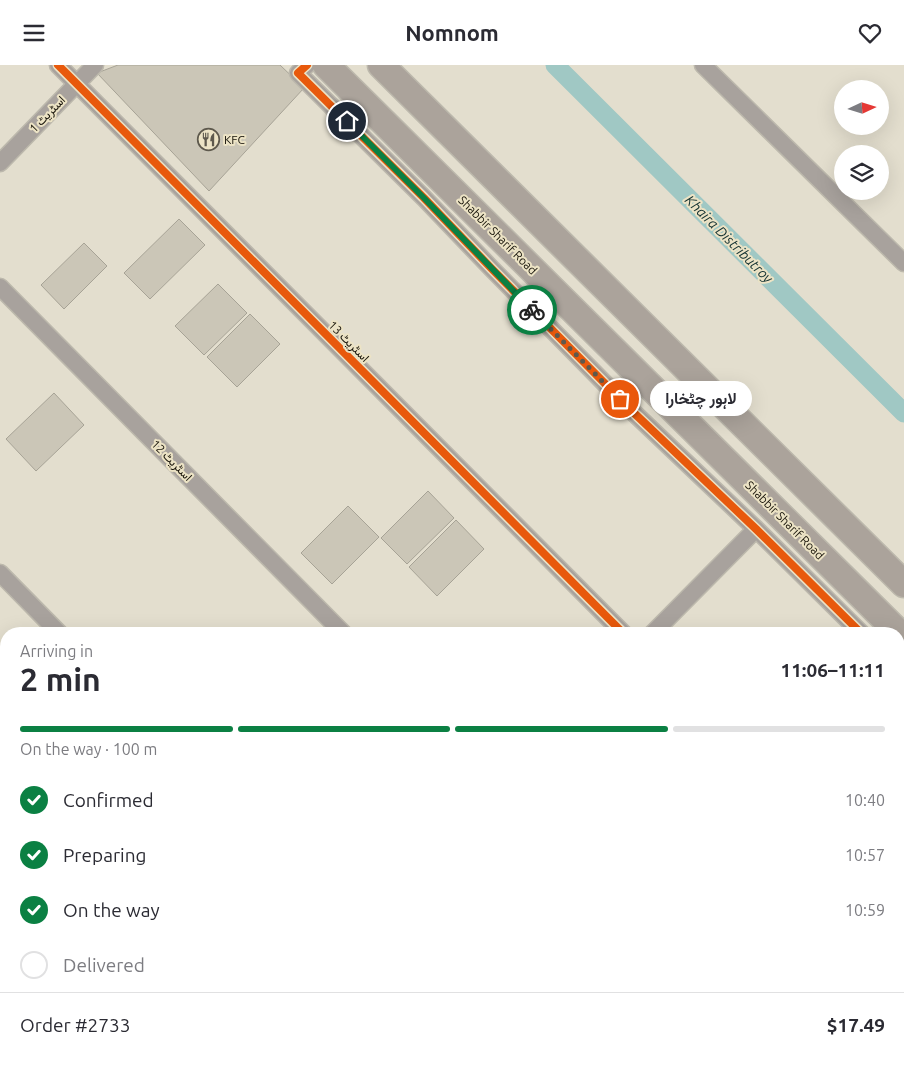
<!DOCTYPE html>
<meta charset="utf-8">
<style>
body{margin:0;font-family:Ubuntu,Vazirmatn,sans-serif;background:#f7f7f7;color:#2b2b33;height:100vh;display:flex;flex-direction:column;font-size:19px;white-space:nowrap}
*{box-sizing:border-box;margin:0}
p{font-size:16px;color:#7c7c81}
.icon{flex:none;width:28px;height:28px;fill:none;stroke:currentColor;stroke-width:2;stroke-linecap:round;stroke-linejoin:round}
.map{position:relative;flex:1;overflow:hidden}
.drawer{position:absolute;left:0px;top:562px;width:905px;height:441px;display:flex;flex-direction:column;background:#fff;border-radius:20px 20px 0 0;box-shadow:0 5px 20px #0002}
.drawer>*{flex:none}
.needle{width:32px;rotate:86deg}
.tools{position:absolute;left:834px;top:15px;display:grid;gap:10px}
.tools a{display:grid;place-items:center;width:55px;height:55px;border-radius:50%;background:#fff;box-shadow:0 5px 20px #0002;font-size:25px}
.pin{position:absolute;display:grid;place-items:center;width:42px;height:42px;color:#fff;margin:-21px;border:2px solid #fff;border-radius:50%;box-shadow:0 1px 5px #0007}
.courier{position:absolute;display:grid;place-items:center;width:50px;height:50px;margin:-25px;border:4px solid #0b8043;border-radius:50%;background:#fff;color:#222;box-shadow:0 1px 6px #0007}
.bubble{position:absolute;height:35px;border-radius:18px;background:#fff;box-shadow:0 5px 20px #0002;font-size:16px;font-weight:700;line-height:35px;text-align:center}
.headline em{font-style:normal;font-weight:700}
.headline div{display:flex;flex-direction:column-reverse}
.headline{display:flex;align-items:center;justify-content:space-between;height:85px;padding:0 20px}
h1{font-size:32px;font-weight:700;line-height:38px}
.bar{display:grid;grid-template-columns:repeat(4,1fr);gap:8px 5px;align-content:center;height:60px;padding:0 20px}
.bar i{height:6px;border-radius:4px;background:#e1e1e2}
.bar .selected{background:#0b8043}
.bar p{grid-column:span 4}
.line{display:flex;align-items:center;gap:12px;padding:0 20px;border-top:1px solid #e1e1e2}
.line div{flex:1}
ol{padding:0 20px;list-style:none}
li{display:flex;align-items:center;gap:15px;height:55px}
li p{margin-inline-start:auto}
li .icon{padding:5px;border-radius:50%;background:#0b8043;color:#fff;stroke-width:4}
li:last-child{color:#7c7c81}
li i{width:28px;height:28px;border:2px solid #e1e1e2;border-radius:50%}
header{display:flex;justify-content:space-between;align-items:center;height:65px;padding:0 20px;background:#fff;font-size:22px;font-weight:700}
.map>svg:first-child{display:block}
</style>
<header><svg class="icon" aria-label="menu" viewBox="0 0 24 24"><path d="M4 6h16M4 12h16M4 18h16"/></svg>Nomnom<svg class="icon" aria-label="heart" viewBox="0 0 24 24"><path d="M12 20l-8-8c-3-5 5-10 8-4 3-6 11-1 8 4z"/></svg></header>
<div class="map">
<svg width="904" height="1003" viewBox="0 0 904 1003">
<rect width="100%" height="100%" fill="#e3dece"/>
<path fill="#cbdabf" d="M0 816 6 822V998H179L185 1003H0Z"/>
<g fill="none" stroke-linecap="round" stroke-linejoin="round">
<path stroke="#a0c8c4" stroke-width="19" d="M555 0 904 348"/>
</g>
<path fill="#cbc6b7" stroke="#a7a396" d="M118 0H280L304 23 209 126 97 8Z
M179 154 205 180 150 234 124 208Z
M84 178 107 201 64 244 41 220Z
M218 219 247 248 204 290 175 261Z
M250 249 280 279 237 322 207 292Z
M54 328 84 360 36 406 6 374Z
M428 426 454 453 407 499 381 473Z
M348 441 379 472 332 519 301 488Z
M456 455 484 484 437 531 409 502Z"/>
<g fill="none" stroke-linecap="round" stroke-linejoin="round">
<defs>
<path id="street" d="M58 0 624 569
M307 0 298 8 424 133 492 204 633 347 756 464 862 569
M703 0 904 198
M0 98 95 0
M0 222 344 569
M0 508 60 569
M652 569 756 464
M899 605 904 610
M0 789 6 796
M899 849 904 854
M204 998 210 1003
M487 998 493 1003
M769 998 775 1003"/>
<path id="primary" d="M326 0 904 573
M381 0 904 519"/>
</defs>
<use href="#street" stroke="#bcb8ac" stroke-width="19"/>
<use href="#primary" stroke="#bcb8ac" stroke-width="29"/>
<path stroke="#a9a49b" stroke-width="3" stroke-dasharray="2.5 4" stroke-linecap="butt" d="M0 872H6
M0 915H6
M0 973V1000
M0 998 6 992
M43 998 45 1003
M157 998V1003"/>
<use href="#street" stroke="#a8a29d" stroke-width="16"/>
<use href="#primary" stroke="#aba39b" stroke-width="26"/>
<defs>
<path id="cycleway" d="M58 0 624 569
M307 0 298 8 424 133 492 204 633 347 756 464 862 569"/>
</defs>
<use href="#cycleway" stroke="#ece3c5" stroke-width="11"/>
<use href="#cycleway" stroke="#e8590c" stroke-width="8"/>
</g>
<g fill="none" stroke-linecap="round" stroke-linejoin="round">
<path stroke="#5e594d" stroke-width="5" stroke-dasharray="0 9" d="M532 245 620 334"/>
<path stroke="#0b8043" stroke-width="6" d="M347 56 424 133 532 245"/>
</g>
<defs>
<symbol id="restaurant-ring" viewBox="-11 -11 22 22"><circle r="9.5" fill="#ece3c5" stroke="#5e594d" stroke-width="1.5"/><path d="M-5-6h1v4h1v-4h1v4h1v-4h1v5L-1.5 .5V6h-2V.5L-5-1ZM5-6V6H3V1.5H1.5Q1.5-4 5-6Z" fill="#5e594d"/></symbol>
</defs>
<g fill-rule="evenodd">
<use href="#restaurant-ring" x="196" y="62" width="25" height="25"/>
</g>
<g text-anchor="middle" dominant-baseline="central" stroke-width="4" stroke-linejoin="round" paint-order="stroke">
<g font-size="12" fill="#161208" stroke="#ece3c5">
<text transform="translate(47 49) rotate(-46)">اسٹریٹ 1</text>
<text transform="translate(498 170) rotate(45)">Shabbir Sharif Road</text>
<text transform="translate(349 276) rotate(45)">اسٹریٹ 13</text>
<text transform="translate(172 395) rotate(45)">اسٹریٹ 12</text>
<text transform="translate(785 455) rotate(45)">Shabbir Sharif Road</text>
</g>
<g font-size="12" fill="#161208" stroke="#ece3c5" text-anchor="start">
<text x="224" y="74">KFC</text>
</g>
<g font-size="14" font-style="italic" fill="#102f2f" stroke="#ece3c5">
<text transform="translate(729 174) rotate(45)">Khaira Distributroy</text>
</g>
</g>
</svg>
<div class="tools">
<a><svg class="needle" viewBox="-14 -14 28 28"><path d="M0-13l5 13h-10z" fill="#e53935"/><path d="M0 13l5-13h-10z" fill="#7c7c81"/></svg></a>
<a><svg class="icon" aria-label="layers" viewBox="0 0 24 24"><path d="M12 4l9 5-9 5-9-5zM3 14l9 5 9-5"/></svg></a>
</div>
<div class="pin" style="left:620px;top:334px;background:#ea580c"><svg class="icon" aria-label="bag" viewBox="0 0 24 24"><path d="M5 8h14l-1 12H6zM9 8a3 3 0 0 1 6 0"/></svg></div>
<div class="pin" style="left:347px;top:56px;background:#1f2937"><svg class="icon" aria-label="home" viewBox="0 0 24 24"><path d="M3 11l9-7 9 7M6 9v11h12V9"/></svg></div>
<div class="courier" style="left:532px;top:245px"><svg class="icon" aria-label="bike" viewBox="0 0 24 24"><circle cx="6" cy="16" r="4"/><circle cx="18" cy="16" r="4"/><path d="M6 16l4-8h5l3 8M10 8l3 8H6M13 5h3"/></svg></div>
<div class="bubble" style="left:650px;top:316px;width:102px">لاہور چٹخارا</div>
<section class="drawer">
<div class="headline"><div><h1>2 min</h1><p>Arriving in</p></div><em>11:06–11:11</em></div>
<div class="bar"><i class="selected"></i><i class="selected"></i><i class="selected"></i><i></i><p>On the way · 100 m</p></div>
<ol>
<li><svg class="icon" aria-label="check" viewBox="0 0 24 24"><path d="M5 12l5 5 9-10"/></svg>Confirmed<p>10:40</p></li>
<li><svg class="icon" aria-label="check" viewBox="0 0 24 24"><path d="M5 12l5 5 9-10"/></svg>Preparing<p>10:57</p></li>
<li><svg class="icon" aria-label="check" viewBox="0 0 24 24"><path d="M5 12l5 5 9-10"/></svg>On the way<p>10:59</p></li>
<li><i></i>Delivered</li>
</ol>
<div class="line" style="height:65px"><div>Order #2733</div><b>$17.49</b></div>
</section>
</div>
